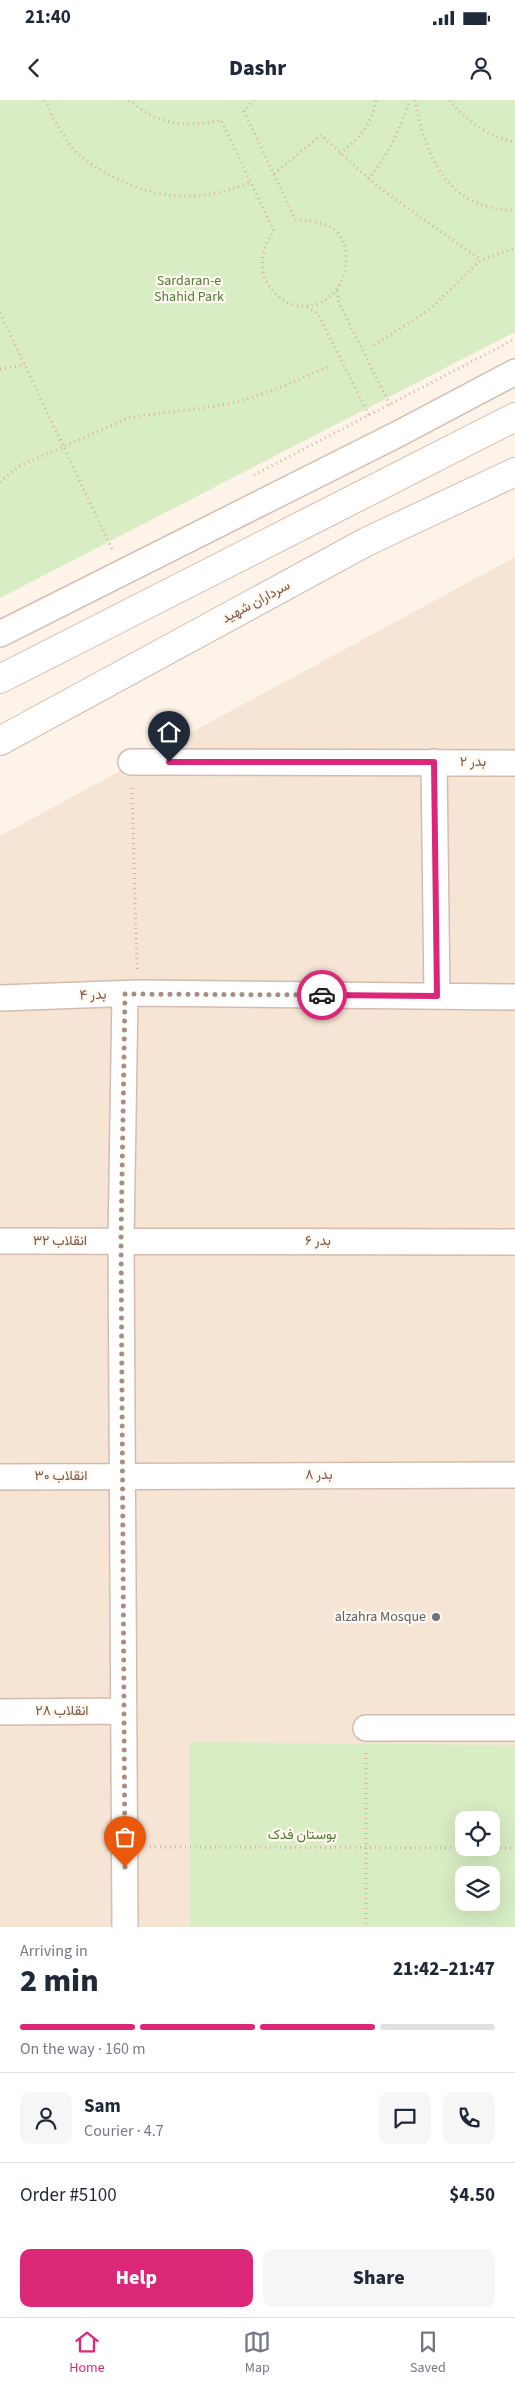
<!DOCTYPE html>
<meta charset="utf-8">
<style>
body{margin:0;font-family:"Source Sans 3",Vazirmatn,sans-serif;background:#f6f6f7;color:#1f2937;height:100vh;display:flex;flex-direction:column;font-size:19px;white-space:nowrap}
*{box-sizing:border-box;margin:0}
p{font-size:16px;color:#747a83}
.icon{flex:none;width:28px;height:28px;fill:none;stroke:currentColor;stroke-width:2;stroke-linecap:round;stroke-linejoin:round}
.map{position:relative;height:1827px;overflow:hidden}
.panel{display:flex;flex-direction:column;background:#fff;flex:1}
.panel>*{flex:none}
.controls{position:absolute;left:455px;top:1711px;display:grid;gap:10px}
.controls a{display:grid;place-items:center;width:45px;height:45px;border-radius:10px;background:#fff;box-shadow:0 5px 20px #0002;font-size:25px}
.pin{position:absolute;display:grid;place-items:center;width:42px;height:42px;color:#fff;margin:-51px -21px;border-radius:50% 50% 50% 0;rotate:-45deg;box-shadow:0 0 5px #0007}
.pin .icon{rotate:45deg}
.courier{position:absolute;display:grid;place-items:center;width:50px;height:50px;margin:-25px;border:4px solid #db2777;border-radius:50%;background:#fff;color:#222;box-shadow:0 1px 6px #0007}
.headline em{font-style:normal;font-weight:800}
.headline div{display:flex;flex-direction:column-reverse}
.headline{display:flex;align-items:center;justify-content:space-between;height:85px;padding:0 20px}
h1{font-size:32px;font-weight:800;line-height:38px}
.bar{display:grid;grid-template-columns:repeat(4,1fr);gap:8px 5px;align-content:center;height:60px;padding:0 20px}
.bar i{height:6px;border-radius:4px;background:#e0e1e3}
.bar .current{background:#db2777}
.bar p{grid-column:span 4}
.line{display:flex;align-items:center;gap:12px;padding:0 20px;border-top:1px solid #e0e1e3}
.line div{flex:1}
.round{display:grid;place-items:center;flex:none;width:52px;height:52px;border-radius:10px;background:#f6f6f7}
.button{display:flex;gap:10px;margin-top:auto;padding:10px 20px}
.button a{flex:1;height:58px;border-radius:10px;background:#db2777;color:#fff;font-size:20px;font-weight:800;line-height:58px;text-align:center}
.button a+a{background:#f6f6f7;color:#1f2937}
.status{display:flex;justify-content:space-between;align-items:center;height:35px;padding:0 25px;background:#fff;direction:ltr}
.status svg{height:14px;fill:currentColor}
header{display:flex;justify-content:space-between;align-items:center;height:65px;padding:0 20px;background:#fff;font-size:22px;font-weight:800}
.dock{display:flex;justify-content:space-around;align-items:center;height:70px;border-top:1px solid #e0e1e3;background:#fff;font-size:14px;color:#747a83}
.dock a{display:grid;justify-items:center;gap:2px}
.dock .current{color:#db2777}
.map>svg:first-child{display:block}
</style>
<div class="status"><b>21:40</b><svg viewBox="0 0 49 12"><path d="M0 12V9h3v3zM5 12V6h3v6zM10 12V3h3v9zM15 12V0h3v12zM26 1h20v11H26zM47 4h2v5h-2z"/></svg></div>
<header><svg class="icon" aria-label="back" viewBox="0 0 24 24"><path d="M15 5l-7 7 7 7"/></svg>Dashr<svg class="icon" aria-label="person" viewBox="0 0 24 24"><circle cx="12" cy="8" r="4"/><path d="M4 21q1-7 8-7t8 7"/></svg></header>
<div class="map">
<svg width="515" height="1827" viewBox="0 0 515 1827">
<rect width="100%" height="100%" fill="#fef3e8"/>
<path fill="#f6e5d5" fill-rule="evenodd" d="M515 457V1827H0V736ZM464 1720H491V1748H464ZM464 1775H491V1802H464Z"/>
<path fill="#d8edc4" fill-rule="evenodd" d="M0 0H515V232L0 498Z
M189 1642 515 1645V1827H190ZM464 1720H491V1748H464ZM464 1775H491V1802H464Z"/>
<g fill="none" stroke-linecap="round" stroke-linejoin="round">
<defs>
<path id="minor" d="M0 534 398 334 515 272
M131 662 515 663
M434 662 437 896
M125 894 121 1141 125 1827
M0 898 138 893 515 897
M0 1141 515 1142
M0 1377 515 1375
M0 1612 124 1611
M366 1628H515"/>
<path id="tertiary" d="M0 579 515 317
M0 641 366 442 515 372"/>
</defs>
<use href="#minor" stroke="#d3bcaf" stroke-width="28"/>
<use href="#tertiary" stroke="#d3bcaf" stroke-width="30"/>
<path stroke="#dab2a0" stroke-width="3" stroke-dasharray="1 4" stroke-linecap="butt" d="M45 0C52 16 60 32 71 46 80 58 96 67 108 74 157 101 199 103 251 82
M129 0C158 25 184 28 221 20L274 131C263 146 257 166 268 184 293 225 347 205 346 158 346 149 344 140 338 133 328 122 308 121 295 119L244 11 254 0
M415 0C425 57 448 110 515 110
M450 0C465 21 490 37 515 42
M340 54C358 39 372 25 376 0
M274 74 321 35 378 87 481 160
M368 79C388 56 400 29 410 0
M337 191 339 203 390 305
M307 207 318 214 369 315
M0 213 112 449
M374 245 429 210 481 160 515 148
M0 269 25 265
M254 375 515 239
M0 382 19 366 131 317 204 308 241 301 282 287 330 266
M132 688 137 869
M366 1653V1827
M150 1747 515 1748"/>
<use href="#minor" stroke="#fff" stroke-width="25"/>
<use href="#tertiary" stroke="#fff" stroke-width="28"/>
</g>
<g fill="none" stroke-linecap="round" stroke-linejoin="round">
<path stroke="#a88e81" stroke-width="5" stroke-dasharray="0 9" d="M125 1767 121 1140 125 894 322 895"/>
<path stroke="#db2777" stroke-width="6" d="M169 662H434L437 896 322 895"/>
</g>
<circle fill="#6b7280" stroke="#fff8ef" stroke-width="2" cx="436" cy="1517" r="5"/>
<g text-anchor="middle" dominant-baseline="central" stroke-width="4.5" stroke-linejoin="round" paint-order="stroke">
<g font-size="14" fill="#547a3e" stroke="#fff8ef">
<text x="189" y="181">Sardaran-e<tspan x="189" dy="16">Shahid Park</tspan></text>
<text x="302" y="1735">بوستان فدک</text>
</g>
<g font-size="14" fill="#7a5749" stroke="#fff8ef">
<text transform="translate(256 502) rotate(-28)">سرداران شهید</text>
<text x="473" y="662">بدر ۲</text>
<text transform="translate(93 895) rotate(-2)">بدر ۴</text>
<text x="60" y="1141">انقلاب ۳۲</text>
<text x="318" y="1141">بدر ۶</text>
<text x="319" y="1375">بدر ۸</text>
<text x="61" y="1376">انقلاب ۳۰</text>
<text x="62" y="1611">انقلاب ۲۸</text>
</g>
<g font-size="14" fill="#5b616d" stroke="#fff8ef" text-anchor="end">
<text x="426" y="1517">alzahra Mosque</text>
</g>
</g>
</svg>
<div class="controls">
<a><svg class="icon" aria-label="locate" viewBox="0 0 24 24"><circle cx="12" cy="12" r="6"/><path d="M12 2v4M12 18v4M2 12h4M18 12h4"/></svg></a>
<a><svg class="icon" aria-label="layers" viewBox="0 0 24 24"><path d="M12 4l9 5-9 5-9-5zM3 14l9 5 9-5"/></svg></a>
</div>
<div class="pin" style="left:125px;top:1767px;background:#ea580c"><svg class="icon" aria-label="bag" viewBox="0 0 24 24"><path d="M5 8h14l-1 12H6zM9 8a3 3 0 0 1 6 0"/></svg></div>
<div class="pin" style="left:169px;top:662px;background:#1f2937"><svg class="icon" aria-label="home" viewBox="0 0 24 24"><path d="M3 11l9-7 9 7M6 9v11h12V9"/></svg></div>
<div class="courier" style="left:322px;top:895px"><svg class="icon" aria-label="car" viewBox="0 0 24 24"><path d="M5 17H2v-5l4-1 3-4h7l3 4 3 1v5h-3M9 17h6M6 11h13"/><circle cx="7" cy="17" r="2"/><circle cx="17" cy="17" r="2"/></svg></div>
</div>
<section class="panel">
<div class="headline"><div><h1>2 min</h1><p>Arriving in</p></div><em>21:42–21:47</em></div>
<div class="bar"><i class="current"></i><i class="current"></i><i class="current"></i><i></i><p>On the way · 160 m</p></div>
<div class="line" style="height:90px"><a class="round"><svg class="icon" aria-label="person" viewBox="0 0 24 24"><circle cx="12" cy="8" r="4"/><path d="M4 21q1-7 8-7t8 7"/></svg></a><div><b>Sam</b><p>Courier · 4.7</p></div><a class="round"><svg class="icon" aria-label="chat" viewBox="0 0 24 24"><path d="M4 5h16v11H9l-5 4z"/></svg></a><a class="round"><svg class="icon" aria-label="phone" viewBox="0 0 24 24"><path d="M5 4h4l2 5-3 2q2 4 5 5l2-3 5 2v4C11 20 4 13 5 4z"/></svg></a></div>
<div class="line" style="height:65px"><div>Order #5100</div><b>$4.50</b></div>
<div class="button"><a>Help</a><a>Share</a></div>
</section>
<nav class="dock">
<a class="current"><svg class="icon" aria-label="home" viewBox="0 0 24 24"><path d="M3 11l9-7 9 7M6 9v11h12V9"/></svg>Home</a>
<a><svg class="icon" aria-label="map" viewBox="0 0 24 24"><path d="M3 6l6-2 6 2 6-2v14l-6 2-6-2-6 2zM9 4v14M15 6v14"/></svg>Map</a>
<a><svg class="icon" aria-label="saved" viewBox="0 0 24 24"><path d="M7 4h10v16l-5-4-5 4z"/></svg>Saved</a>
</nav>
